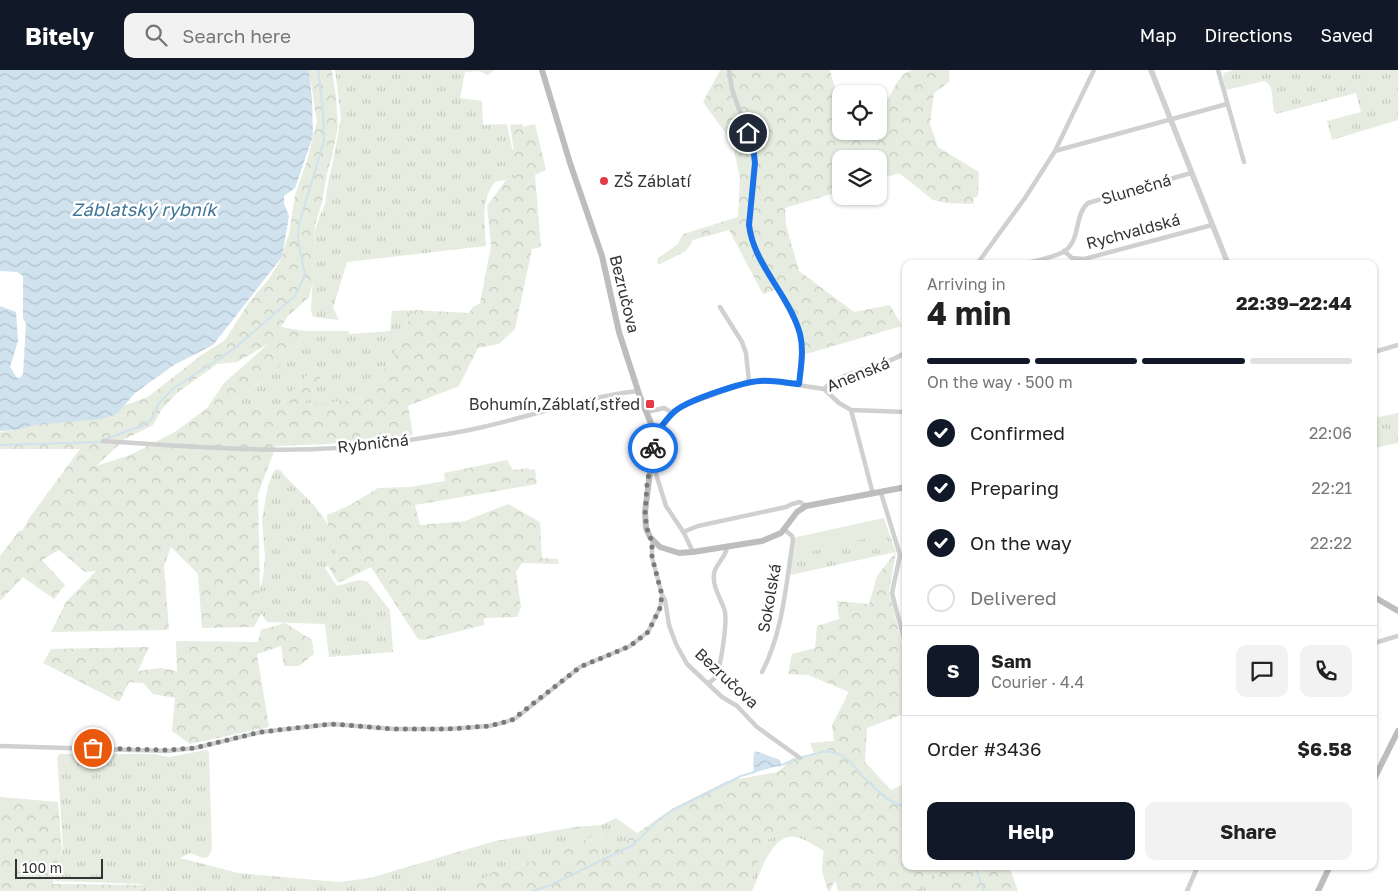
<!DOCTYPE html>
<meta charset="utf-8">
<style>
body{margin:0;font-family:"Golos Text",sans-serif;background:#f2f2f2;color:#222;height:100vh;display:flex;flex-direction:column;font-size:19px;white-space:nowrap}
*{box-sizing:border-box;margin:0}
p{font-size:16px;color:#767676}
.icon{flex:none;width:28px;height:28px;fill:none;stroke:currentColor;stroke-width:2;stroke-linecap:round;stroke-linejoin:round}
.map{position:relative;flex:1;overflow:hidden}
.drawer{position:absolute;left:902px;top:190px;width:475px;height:610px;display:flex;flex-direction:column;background:#fff;border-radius:10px;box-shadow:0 1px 4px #0004}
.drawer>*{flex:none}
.tools{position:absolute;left:832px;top:15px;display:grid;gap:10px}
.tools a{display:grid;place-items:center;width:55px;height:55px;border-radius:10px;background:#fff;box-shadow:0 1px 4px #0004;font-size:25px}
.scale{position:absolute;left:15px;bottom:12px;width:88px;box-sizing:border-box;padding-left:5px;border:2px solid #333;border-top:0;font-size:14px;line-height:18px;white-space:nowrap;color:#333;-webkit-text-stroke:4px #fff;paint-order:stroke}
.pin{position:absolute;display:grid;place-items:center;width:42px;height:42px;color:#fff;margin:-21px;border:2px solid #fff;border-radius:50%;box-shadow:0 1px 5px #0007}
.courier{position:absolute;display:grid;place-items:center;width:50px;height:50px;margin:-25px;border:4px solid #1a73e8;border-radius:50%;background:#fff;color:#222;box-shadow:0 1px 6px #0007}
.headline em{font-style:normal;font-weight:700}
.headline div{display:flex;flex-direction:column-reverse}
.headline{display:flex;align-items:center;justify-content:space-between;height:85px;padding:0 25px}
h1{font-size:32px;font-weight:700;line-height:38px}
.bar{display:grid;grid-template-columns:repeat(4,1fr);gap:8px 5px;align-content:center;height:60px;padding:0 25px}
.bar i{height:6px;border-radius:4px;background:#e0e0e0}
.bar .active{background:#111827}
.bar p{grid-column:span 4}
.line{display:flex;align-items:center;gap:12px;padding:0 25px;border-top:1px solid #e0e0e0}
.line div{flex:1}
.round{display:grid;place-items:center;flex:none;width:52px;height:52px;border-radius:10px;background:#f2f2f2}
ol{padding:0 25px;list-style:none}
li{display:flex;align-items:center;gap:15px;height:55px}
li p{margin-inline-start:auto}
li .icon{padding:5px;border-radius:50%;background:#111827;color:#fff;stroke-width:4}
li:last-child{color:#767676}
li i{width:28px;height:28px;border:2px solid #e0e0e0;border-radius:50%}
.primary-button{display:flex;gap:10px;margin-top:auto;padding:10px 25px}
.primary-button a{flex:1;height:58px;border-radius:10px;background:#111827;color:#fff;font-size:20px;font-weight:700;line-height:58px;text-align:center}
.primary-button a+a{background:#f2f2f2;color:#222}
header{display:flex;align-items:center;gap:30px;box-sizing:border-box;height:70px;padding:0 25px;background:#111827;color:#fff}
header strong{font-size:24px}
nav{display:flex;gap:28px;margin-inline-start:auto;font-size:18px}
.search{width:350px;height:45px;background:#f2f2f2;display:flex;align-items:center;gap:12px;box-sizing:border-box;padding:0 18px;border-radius:10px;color:#767676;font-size:19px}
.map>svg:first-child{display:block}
</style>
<header>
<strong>Bitely</strong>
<div class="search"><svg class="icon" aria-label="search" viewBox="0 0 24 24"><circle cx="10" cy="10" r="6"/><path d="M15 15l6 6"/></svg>Search here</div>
<nav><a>Map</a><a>Directions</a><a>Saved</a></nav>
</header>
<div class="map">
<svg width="1398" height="821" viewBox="0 0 1398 821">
<defs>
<pattern id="grass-tufts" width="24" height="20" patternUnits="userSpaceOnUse" patternTransform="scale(1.25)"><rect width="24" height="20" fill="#e6ecdf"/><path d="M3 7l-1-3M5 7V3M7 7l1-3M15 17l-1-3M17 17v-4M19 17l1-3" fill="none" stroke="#c6cbc0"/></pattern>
<pattern id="forest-crowns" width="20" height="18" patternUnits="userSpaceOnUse" patternTransform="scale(1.25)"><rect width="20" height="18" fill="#e6ecdf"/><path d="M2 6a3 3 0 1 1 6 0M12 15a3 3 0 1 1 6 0" fill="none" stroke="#c6cbc0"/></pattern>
<pattern id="water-waves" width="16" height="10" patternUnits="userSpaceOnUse" patternTransform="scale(1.25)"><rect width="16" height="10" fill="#cfe2ee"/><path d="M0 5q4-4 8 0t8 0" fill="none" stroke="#b2c2cd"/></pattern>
</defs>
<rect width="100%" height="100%" fill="#fff"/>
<path fill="url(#grass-tufts)" d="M335 0H494L488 5 479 1 465 2 460 28 482 31 483 55 507 54 514 88V108L495 112C480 130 485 154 486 176L347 192 333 238 339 250 313 247 311 240 315 162 317 153 325 134 329 107 332 96 341 48Z
M1233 0H1398V50L1332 70 1327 51 1361 42 1356 23 1276 44C1269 35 1277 16 1264 11L1226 20 1223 7 1224 3Z
M413 240 392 290 359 329 327 333H304L322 305 315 297 274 342 227 332C250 322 278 302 293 282 298 276 301 268 304 261H348L350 264 390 261 392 241Z
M1398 343V373L1374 378V348Z
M277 399 281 401C289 412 300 420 309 430 324 446 339 468 336 490L325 498 337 516 358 510 367 511 390 540 393 582 329 587 325 554 267 552 260 542 258 528 263 507 265 488 262 449 268 416 274 401Z
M889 463 896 482 790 505 794 468 797 467 795 484Z
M206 680 208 681 209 684 212 780 208 787 203 788 190 783 180 788 238 803 339 812 370 808 495 771 575 757 601 755 616 748 637 763 600 790 602 763 501 804 499 799 463 821H141L143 814 55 811V800L63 779 58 699 57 687 60 684H154L169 687Z
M814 757 825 760 824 781C815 776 805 769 796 767 772 762 760 804 752 821H747L766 770 794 759Z
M930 796H932L939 821H917Z"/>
<path fill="url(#forest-crowns)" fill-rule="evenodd" d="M309 0H332L336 26 338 57 332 87 327 104 322 132 315 155 313 211 309 227 288 246 281 257 304 261C301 268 298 276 293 282 277 303 251 320 228 332L274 342 315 297 322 305 305 333H327L359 329 392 290 413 240 469 243 473 237 480 233 491 176 487 136 506 110 514 107 513 75 510 55 523 54V57L535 54 546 100 535 105 541 177 532 179 515 259 499 274 478 278 459 316 408 336 413 365 328 374 276 376 258 424 260 521 258 528 261 544 254 557 202 558 198 504 171 477 164 496 169 560 51 562 66 532 96 501 85 502 59 480 42 490 65 515 54 529 23 507 0 531V486L19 461H22L30 447 80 379H0V362L15 360 27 356 117 344 123 336 148 327 200 286 225 270 250 231 268 210 280 191 289 164 295 125 307 91 317 52ZM268 274 224 313 207 338 175 362 130 385 96 396 125 369 153 355 162 339 177 323 217 294 237 292Z
M720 0H830L841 42V61H879V36C895 30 893 4 913 0 923 0 938 0 949 0L950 11 934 23 930 54 938 77 979 102 978 126 973 128 974 134 946 133 933 130 899 103 879 109V89H841V121L785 138 786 155 799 201 854 242 890 235 902 256 806 284 801 257 781 218 763 224 729 160 693 170 686 181 658 195 657 189 678 174 683 164 738 147 740 108 732 72 703 32Z
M507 390 513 400 529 398V400L535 399 537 414 415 435 420 455 465 451 508 434 540 452 542 488 558 489 559 494 522 493 516 502 521 537 517 547 484 548V555L424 570 418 569 371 497 338 513 328 496 336 490C339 474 326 461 327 445L350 435 378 418 409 417 445 411 444 403Z
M896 482 889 521 904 583 906 643 867 658 865 692 891 720 904 714 906 716V796H930L917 821H838L836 813 834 812 830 821H828L822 801 825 761C803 753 787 762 766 770L747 821H460L499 799 501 804 602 763 600 789 673 738 727 711 778 702 793 688H799L814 683 810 673 834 671 832 655 849 622 808 605 788 604 792 584 815 578 817 556 839 549 837 531 869 534 877 506Z
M285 553 312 570 314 584 299 596H284L281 576 257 584 269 657 190 674 172 661 175 628 153 624 143 613 129 612 119 632 43 593 51 579 149 577 138 601 161 598 177 601 176 571 258 572 261 560Z
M0 727 58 732 62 780 55 800 53 814 144 815 141 821H0Z
M932 796H1009L1018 821H939Z"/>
<path fill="#e6ecdf" d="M884 448 889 463 795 485 797 467Z"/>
<path fill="url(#water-waves)" d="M0 0H309L312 29 313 66 295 118 284 126V134L289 146 282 187 213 275 174 295 135 323 117 344 101 349 35 355 15 360 0 361V236L16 242 18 271 10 297 17 308H20L23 304 26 254 23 248V206L17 202 0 201Z
M756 681 780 690 781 695 753 703Z"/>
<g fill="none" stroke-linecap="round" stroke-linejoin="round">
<path stroke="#cfe2ee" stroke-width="2" d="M106 369 144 355 151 350 159 333 174 318 235 278 295 226 305 205 298 169 299 154 324 71 323 41 318 0
M0 375 102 372
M754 696 755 683H757
M779 696 798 688 827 681 839 684 851 692 862 706 887 729 906 738
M975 796 984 821
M533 821 551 815 633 775 656 752 673 740 741 706 755 702"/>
<path stroke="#d0d0d0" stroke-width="4.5" d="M729 0 732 19 755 85 749 155 752 171 798 257 802 275 799 314
M1218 0 1244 92
M1055 81 1227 34
M1064 181 1072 188 1084 189 1212 155
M977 194 1025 128 1055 81 1094 0
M1024 194C1036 190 1054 188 1065 181 1081 169 1074 145 1088 133L1191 103
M720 237 742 272 746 283 749 312
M1374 282 1398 275
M824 319 839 333 851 340 906 342
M851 340 873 424
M647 342 664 338 673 343
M655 363 665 354 673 343 685 335 749 312 771 311 824 319C842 300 884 298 906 282
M103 371C199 377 295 386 390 373 421 368 453 364 483 357 535 345 585 327 638 321
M652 391 666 436 684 463 693 482
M881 423 900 485 892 523 906 577
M683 462 698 456 786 437 792 434 800 432 806 436
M652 471V487L662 525 665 530 669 555 676 574 687 594 722 627 737 636 757 657 800 688
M1374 573 1398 566
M762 602C783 562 786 514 793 470L792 466 785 460
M709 613C711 611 713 610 715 608 721 598 727 554 725 542 722 530 712 517 714 504 715 494 726 488 727 477
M0 676 167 681 195 678 261 662 332 654 394 659H448L489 656 506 652 516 648 580 597 630 576 648 562 660 538 662 525
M1187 821 1198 796"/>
<path stroke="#d0d0d0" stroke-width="5.5" d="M1151 0 1228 194"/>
<path stroke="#bdbdbd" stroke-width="6" d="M542 0 570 93 602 186 619 262 640 327 655 363 645 442 646 458 650 467 660 477 679 483 693 482 762 471 781 463 797 442 806 436 906 417
M1374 527 1398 541
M1374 709 1398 661
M1318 821 1330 796"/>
</g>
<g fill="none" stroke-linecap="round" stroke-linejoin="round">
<path stroke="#7a7a7a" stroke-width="5" stroke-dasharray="0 9" d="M93 678 167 680 194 678 261 662 332 654 394 659H448L489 656 512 650 580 597 630 576 648 562 660 538 662 525 652 487V471L648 463 645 446 647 415 653 378"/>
<path stroke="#1a73e8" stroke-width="6" d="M653 378 655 363C662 357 666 349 673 343 684 331 743 312 760 311 773 310 787 313 799 314 801 297 804 280 800 264 789 224 754 196 749 155L755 93 753 77 748 63"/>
</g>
<g fill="#e63946" stroke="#fff" stroke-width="2">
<circle cx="604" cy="111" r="5"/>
<rect x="645" y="329" width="10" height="10" rx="2.5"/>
</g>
<g text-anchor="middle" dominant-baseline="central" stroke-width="5" stroke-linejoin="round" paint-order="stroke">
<g font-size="16" fill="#333" stroke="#fff" text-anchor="start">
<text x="614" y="111">ZŠ Záblatí</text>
<text x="640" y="334" text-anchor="end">Bohumín,Záblatí,střed</text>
</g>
<g font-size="16" fill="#333" stroke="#fff">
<text transform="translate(1136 119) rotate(-16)">Slunečná</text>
<text transform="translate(1133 161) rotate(-15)">Rychvaldská</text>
<text transform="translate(625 224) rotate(76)">Bezručova</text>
<text transform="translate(858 304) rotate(-22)">Anenská</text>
<text transform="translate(373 373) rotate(-6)">Rybničná</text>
<text transform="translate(769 528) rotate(-80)">Sokolská</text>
<text transform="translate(727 608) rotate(43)">Bezručova</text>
</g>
<g font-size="18" font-style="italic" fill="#3f7597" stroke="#fff">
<text x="144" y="139">Záblatský rybník</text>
</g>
</g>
</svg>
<div class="tools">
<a><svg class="icon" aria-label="locate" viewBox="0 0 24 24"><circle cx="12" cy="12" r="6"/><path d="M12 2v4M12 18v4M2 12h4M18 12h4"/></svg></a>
<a><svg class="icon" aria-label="layers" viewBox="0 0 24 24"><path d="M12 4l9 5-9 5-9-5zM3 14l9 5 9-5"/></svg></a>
</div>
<div class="scale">100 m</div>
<div class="pin" style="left:93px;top:678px;background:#ea580c"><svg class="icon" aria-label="bag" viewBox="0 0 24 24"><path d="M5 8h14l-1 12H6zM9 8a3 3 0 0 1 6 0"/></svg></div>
<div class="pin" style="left:748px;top:63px;background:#1f2937"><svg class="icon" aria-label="home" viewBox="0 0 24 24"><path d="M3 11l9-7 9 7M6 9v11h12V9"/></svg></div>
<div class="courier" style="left:653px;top:378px"><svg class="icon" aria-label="bike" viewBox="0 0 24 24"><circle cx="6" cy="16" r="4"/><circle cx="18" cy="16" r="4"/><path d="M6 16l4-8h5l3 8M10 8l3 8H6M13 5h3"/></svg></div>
<section class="drawer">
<div class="headline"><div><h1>4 min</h1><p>Arriving in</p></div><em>22:39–22:44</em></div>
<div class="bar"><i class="active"></i><i class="active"></i><i class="active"></i><i></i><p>On the way · 500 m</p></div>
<ol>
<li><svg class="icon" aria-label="check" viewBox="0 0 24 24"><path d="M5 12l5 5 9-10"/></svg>Confirmed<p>22:06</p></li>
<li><svg class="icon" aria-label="check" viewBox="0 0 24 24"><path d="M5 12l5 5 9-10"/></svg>Preparing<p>22:21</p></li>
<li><svg class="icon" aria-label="check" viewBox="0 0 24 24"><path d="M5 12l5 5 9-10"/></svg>On the way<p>22:22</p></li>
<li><i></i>Delivered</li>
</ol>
<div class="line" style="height:90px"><b class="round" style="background:#111827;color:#fff">S</b><div><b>Sam</b><p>Courier · 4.4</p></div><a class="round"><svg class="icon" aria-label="chat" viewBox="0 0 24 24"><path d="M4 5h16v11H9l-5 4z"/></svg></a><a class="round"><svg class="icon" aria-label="phone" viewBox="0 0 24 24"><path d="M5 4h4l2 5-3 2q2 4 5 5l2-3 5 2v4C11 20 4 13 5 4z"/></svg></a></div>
<div class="line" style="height:65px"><div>Order #3436</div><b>$6.58</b></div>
<div class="primary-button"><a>Help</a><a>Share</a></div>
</section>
</div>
